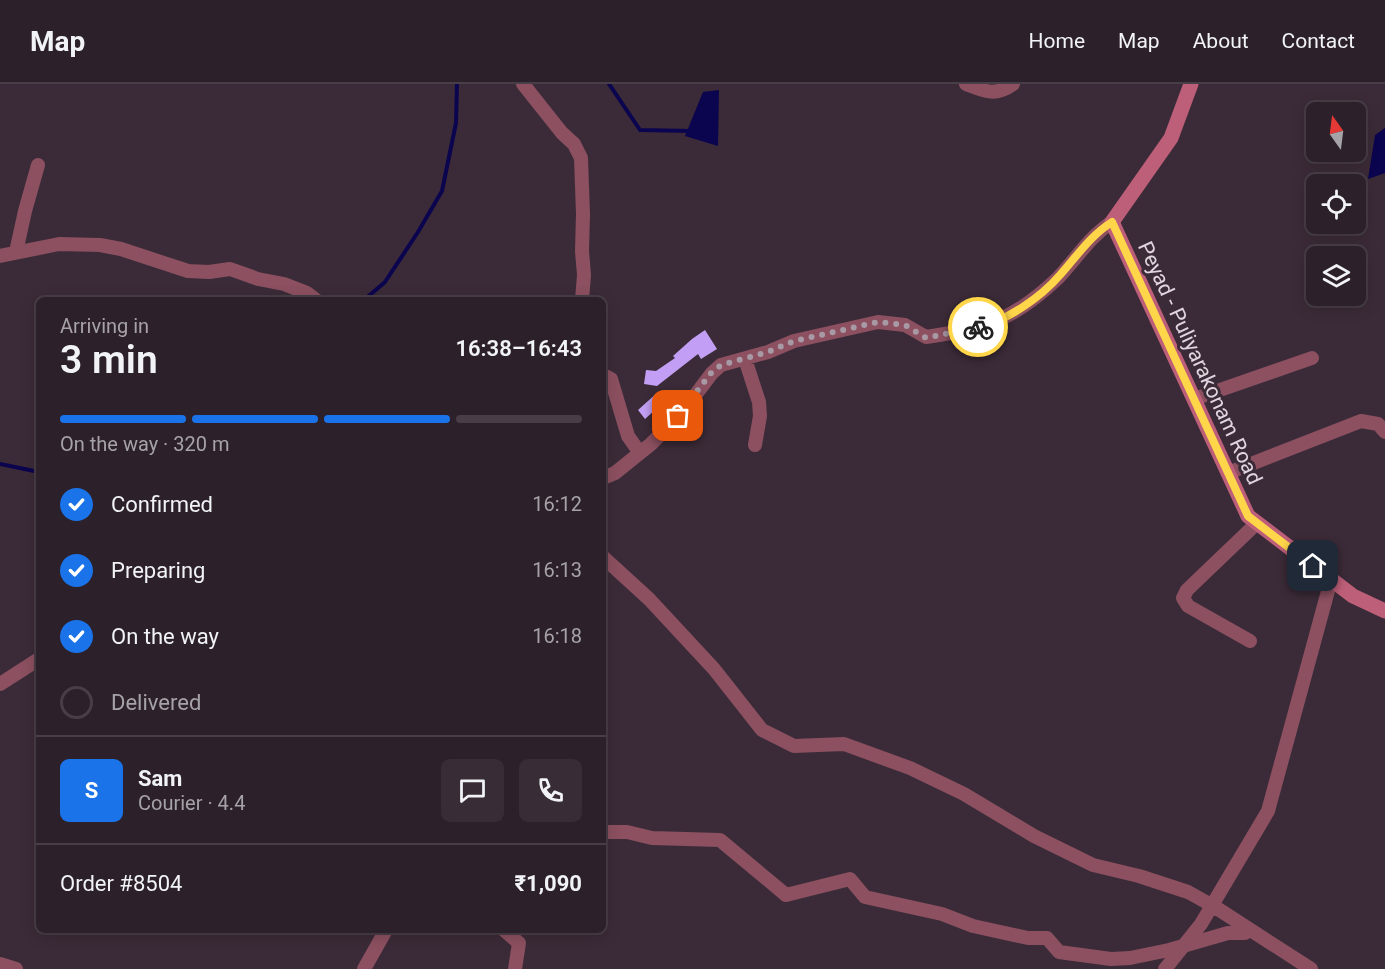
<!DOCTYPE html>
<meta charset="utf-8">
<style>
body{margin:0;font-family:Roboto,sans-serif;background:#382d36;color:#f1f3f6;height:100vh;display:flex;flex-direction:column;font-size:22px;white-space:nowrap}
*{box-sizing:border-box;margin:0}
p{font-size:20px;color:#a6a3a8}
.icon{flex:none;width:33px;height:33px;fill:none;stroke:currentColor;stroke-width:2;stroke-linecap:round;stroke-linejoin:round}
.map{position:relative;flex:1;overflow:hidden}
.side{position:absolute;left:36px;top:213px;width:570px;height:636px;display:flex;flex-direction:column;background:#2c202a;border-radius:9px;box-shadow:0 3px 15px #0003,0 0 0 2px #483e47}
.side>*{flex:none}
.needle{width:39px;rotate:346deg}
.controls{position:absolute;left:1306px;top:18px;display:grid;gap:12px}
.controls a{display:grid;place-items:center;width:60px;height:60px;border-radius:9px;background:#2c202a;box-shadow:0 3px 15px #0003,0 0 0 2px #483e47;font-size:30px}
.pin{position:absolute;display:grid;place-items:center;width:51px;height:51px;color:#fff;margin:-26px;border-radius:12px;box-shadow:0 3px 9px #0006}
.courier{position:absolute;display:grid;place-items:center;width:60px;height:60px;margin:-30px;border:4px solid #ffd54a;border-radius:50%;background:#fff;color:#222;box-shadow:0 2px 8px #0007}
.head em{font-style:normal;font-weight:600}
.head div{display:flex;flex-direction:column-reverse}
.head{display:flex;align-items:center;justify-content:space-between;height:102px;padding:0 24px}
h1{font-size:39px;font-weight:600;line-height:45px}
.bar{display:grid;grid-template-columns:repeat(4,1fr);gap:9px 6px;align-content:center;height:72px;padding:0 24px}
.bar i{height:8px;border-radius:4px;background:#483e47}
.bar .active{background:#1a73e8}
.bar p{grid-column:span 4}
.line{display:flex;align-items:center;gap:15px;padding:0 24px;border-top:2px solid #483e47}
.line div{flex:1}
.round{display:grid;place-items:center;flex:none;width:63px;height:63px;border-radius:9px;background:#382d36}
ol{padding:0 24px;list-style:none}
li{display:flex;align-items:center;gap:18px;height:66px}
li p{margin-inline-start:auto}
li .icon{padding:6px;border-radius:50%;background:#1a73e8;color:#fff;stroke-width:4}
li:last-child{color:#a6a3a8}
li i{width:33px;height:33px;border:3px solid #483e47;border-radius:50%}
header{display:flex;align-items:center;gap:36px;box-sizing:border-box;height:84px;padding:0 30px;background:#2c202a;border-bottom:2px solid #483e47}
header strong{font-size:28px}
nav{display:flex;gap:33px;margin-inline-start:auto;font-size:21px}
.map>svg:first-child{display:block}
</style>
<header>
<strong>Map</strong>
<nav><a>Home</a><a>Map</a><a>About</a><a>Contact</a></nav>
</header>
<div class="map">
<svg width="1385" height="885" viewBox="0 0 1385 885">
<rect width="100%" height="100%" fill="#3b2b38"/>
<path fill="#0b044f" d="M719 6 718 62 685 52 703 8Z
M1385 44V89L1368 95 1375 51Z"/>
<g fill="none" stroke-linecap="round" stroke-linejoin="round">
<path stroke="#0b044f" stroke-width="4" d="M609 0 640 46 692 47
M364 216 385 198 418 148 442 107 456 39 457 0
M0 380 39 388"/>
</g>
<path fill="#c29ff4" d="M705 246 717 265 701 275 698 270 657 302 644 300 646 286 656 287 675 274 673 272 692 255Z
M658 308 666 316 645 335 638 326Z"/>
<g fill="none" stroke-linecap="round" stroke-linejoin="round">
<path stroke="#8c5060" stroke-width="14" d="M523 0 562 49 574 60 581 74 583 130 582 167 584 191 582 216
M966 0C984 7 995 13 1013 0
M16 168 25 127 38 81
M0 172 59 160 100 161 121 165 188 187 209 188 230 185 258 195 284 200 307 209 316 216
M745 275 759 318 760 332 755 361
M603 291 611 295 628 352 640 369
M1194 315 1312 274
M1228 389 1361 337 1378 340 1385 348
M603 394 615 389 651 360 684 326 712 289 721 281 768 268 794 257 878 238 905 241 926 253C946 250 966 247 985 241 1012 233 1038 213 1058 194 1077 174 1089 153 1112 138
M603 473 649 515 714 585 762 646 794 662 844 660 910 684 964 710 1034 752 1093 781 1139 792 1188 808 1215 823 1311 885
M1250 557 1188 522 1183 514 1187 506 1257 439
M0 600 39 575
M603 748H627L652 754 720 756 786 811 850 795 865 813 942 830 973 842 1028 854H1047L1059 868 1111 875 1130 874 1169 866 1228 849H1245L1240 844
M504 846 519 859 515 885
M0 880 16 885
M364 885 386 846
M1165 885 1201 840 1268 727 1331 496"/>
<path stroke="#be5f79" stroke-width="15" d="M1191 0 1171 54 1112 138 1248 432 1353 512 1385 527"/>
</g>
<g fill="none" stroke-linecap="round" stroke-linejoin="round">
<path stroke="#a79aa5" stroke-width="6" stroke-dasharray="0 10.8" d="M678 332 711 289 721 281 768 268 794 257 878 238 905 241 926 254 978 243"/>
<path stroke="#ffd54a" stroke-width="8" d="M978 243C1007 237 1041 213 1060 191 1077 172 1090 152 1112 138L1248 432 1313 482"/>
</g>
<g text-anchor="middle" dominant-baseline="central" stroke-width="6" stroke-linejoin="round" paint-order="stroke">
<g font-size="21" fill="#e1d6df" stroke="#3b2b38">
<text transform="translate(1200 279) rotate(65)">Peyad - Puliyarakonam Road</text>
</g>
</g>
</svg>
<div class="controls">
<a><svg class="needle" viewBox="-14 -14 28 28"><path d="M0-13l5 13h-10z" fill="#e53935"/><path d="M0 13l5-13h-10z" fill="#a6a3a8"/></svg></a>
<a><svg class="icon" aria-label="locate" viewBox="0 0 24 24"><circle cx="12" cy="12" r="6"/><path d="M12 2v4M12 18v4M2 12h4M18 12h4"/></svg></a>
<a><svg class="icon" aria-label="layers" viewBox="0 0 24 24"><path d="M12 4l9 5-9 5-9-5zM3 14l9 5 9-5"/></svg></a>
</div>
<div class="pin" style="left:678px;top:332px;background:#ea580c"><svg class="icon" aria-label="bag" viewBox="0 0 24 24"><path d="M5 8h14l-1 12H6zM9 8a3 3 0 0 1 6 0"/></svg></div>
<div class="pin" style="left:1313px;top:482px;background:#1f2937"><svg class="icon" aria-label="home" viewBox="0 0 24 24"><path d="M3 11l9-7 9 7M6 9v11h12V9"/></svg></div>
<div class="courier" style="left:978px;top:243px"><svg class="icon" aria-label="bike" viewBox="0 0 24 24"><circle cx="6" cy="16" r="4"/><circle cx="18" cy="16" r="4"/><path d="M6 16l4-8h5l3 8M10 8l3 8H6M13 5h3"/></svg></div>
<section class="side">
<div class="head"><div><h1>3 min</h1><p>Arriving in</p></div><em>16:38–16:43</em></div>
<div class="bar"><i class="active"></i><i class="active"></i><i class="active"></i><i></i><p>On the way · 320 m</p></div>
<ol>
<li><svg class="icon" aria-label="check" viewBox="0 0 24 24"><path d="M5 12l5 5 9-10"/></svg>Confirmed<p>16:12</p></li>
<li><svg class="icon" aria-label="check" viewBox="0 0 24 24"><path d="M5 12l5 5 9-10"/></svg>Preparing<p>16:13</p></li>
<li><svg class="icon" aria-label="check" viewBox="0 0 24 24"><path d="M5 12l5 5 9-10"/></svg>On the way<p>16:18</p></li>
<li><i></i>Delivered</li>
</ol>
<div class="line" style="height:108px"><b class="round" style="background:#1a73e8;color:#fff">S</b><div><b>Sam</b><p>Courier · 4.4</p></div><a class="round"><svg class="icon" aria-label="chat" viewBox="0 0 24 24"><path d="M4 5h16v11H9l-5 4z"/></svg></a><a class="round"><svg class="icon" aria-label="phone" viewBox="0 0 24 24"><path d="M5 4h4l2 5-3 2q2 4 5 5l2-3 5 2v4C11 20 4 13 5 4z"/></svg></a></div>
<div class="line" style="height:78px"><div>Order #8504</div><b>₹1,090</b></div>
</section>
</div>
